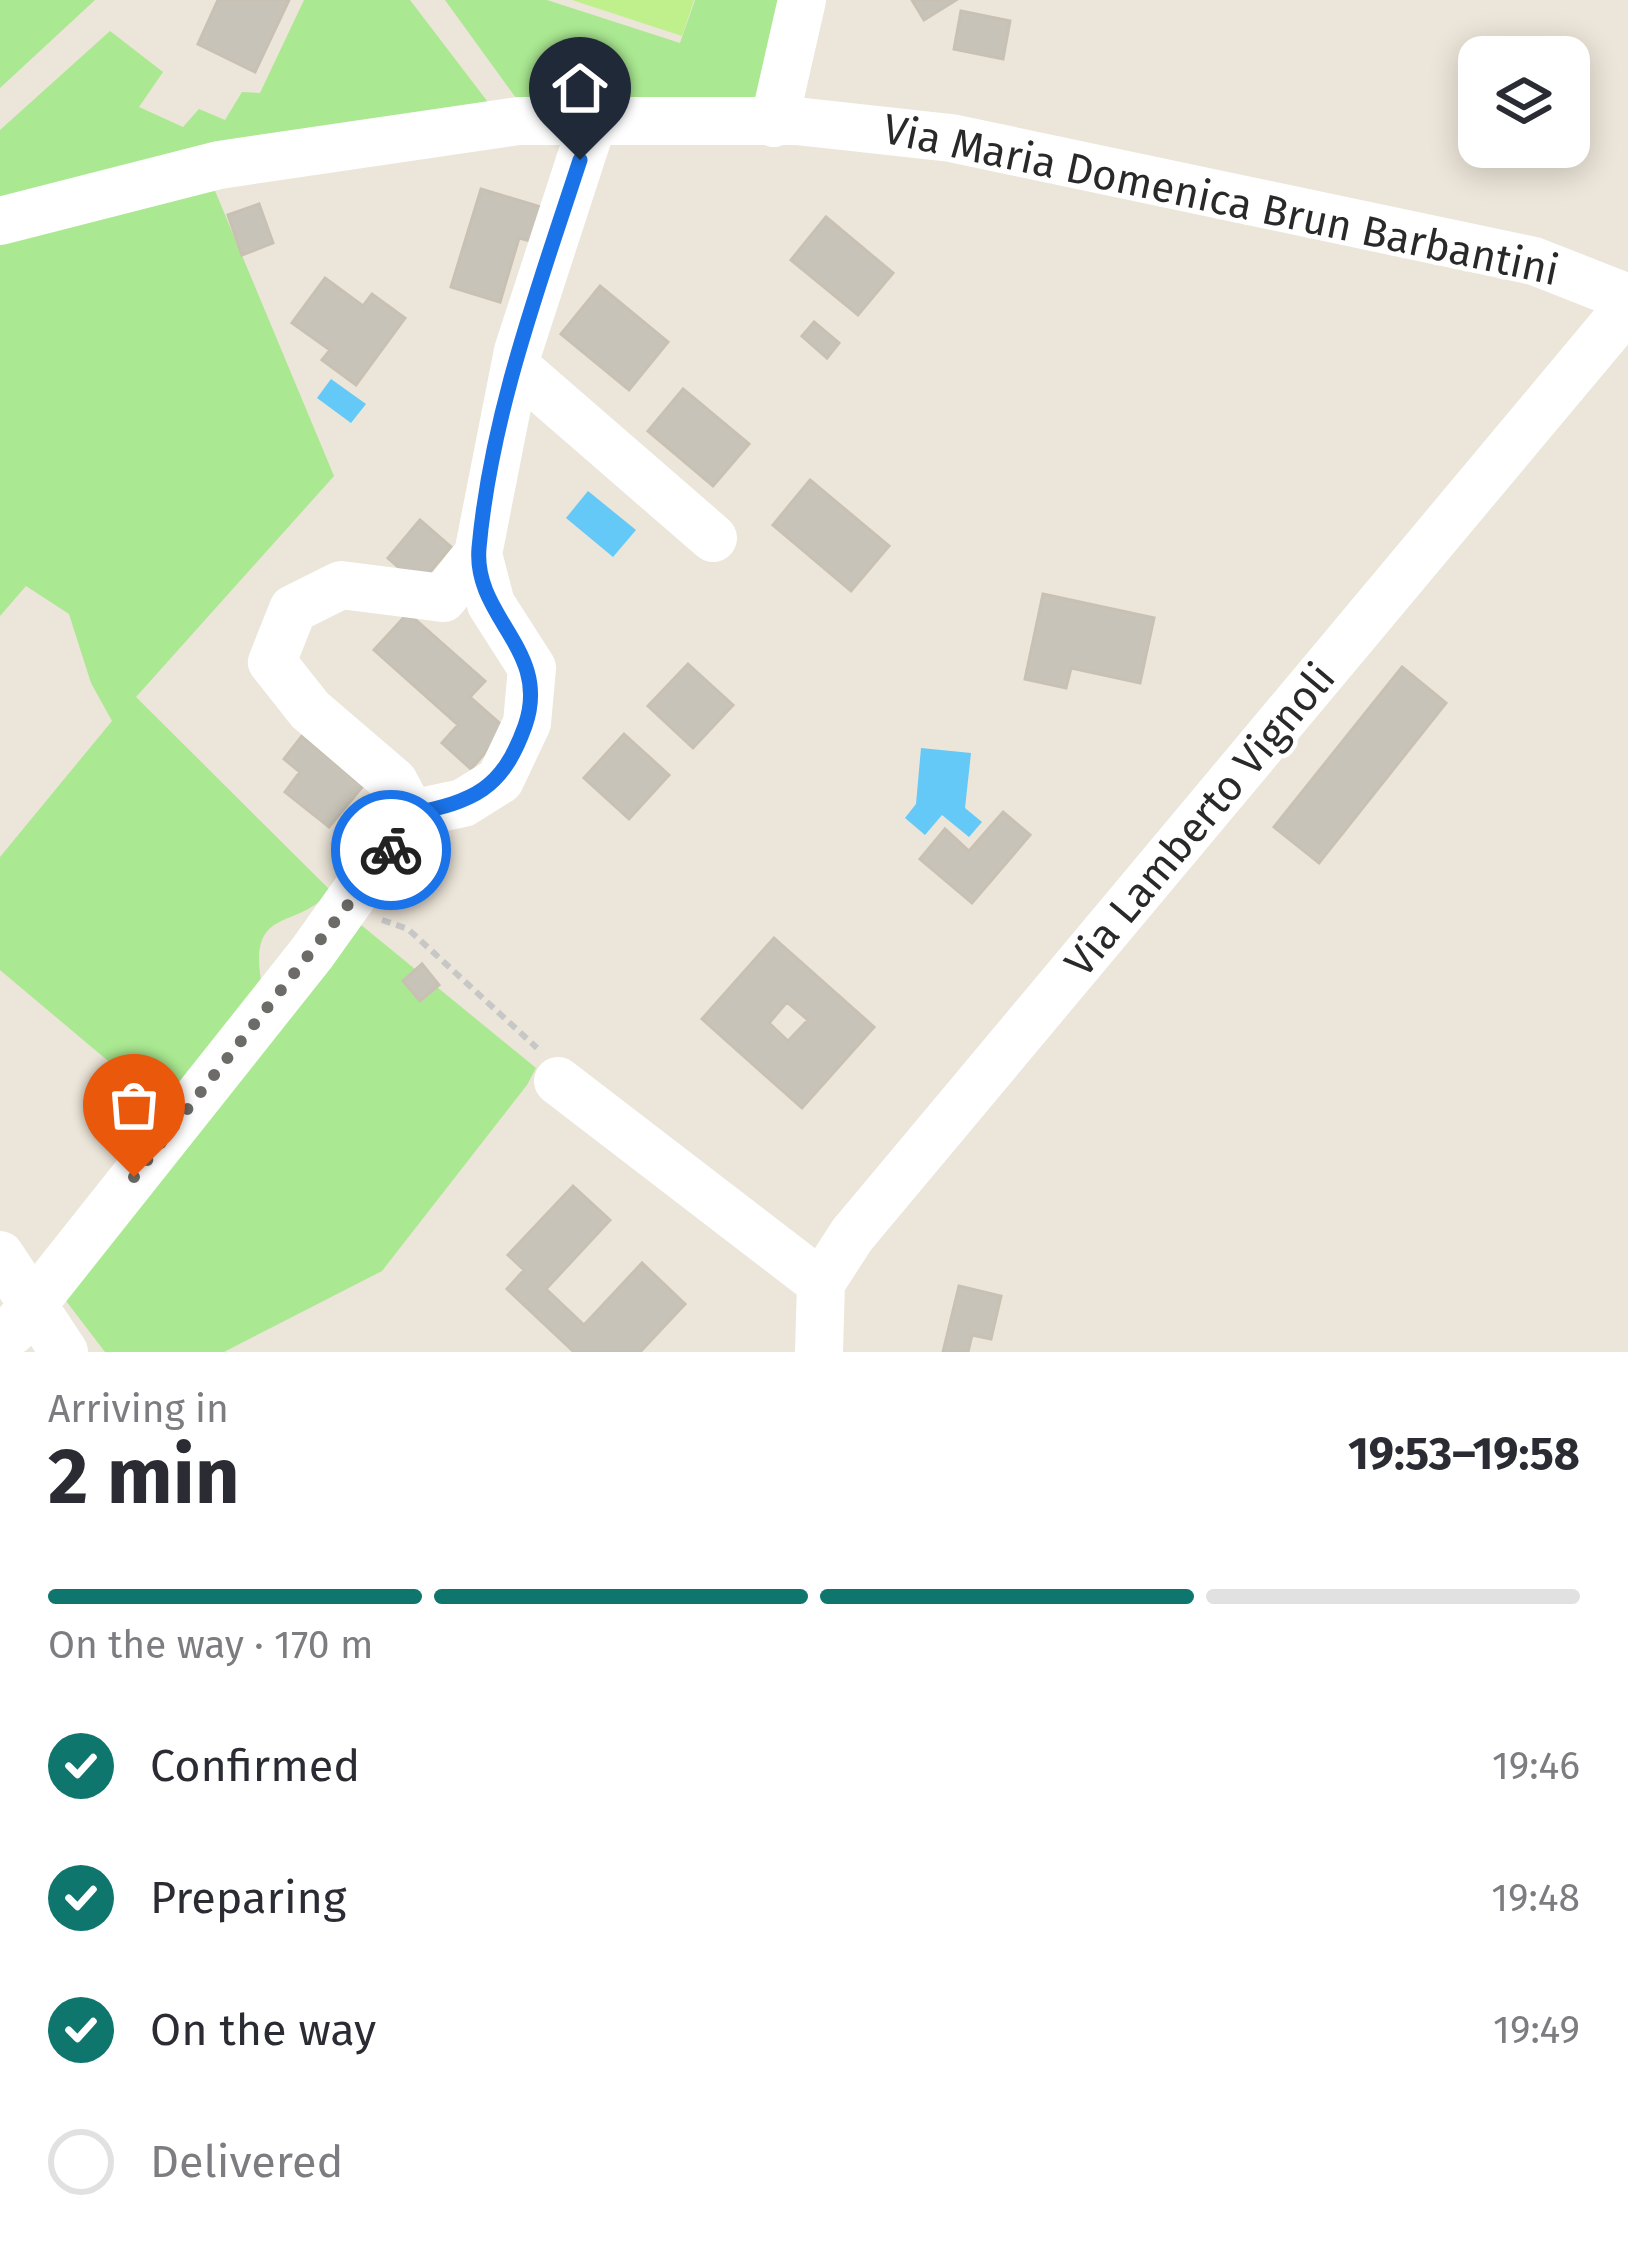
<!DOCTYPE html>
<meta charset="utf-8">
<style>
body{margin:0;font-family:"Fira Sans",sans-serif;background:#f2f2f3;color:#2b2b33;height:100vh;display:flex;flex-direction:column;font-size:45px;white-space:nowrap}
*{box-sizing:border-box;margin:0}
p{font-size:39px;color:#7c7c81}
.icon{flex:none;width:66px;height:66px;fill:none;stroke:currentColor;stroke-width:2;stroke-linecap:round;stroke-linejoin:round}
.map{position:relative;height:1352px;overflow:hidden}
.side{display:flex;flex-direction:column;background:#fff;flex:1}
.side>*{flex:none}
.buttons{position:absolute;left:1458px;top:36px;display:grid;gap:24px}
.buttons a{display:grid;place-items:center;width:132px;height:132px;border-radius:24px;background:#fff;box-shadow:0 6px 30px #0003;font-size:60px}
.pin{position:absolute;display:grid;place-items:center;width:102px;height:102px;color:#fff;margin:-123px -51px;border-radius:50% 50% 50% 0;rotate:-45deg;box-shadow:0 0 12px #0007}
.pin .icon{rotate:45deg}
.courier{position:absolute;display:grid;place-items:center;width:120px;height:120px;margin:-60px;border:9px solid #1a73e8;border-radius:50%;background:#fff;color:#222;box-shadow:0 3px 15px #0007}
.overview em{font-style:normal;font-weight:700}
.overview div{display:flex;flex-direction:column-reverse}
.overview{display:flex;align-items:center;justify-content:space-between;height:204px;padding:0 48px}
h1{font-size:78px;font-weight:700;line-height:90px}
.bar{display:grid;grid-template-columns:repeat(4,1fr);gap:18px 12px;align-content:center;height:144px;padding:0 48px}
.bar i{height:15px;border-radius:9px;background:#e1e1e2}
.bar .on{background:#0f766e}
.bar p{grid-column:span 4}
ol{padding:0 48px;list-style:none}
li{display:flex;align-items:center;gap:36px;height:132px}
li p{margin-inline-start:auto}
li .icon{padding:12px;border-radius:50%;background:#0f766e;color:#fff;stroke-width:4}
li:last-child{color:#7c7c81}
li i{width:66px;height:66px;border:6px solid #e1e1e2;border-radius:50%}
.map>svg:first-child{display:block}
</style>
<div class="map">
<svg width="1628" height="1352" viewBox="0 0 1628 1352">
<rect width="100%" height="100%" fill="#ece5d9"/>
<path fill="#aae891" d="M0 0H95L0 88Z
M304 0H410L497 114 0 210V130L110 31 163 72 139 107 183 127 199 109 225 120 242 92 260 93Z
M445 0H547L680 43 695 0H782L761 106 524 109Z
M213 186 334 476 136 697 330 890C299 933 244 901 263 991L164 1108 0 970V857L112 721 91 683 69 614 26 586 0 616V236Z
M355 920 536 1068 527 1085 382 1271 224 1352H105L60 1293Z"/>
<path fill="#c0f08c" d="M572 0H694L682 36Z"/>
<path fill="#64c9f7" d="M331 379 366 404 351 423 317 398Z
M588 491 636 530 613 557 566 518Z
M921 748 971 753 965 808 982 822 969 837 942 815 925 835 905 818 916 804Z"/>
<path fill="#c7c3b8" stroke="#c8c1b3" stroke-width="3" fill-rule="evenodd" d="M218 0H289L255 72 198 44Z
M912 0H956L924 20Z
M961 11 1010 21 1003 59 954 49Z
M481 189 544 208 534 242 519 238 500 302 451 287Z
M259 204 273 243 242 255 228 215Z
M826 217 893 273 858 315 791 260Z
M325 278 363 306 372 294 405 318 356 385 322 360 330 350 292 323Z
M600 286 668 342 629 390 561 334Z
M814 322 839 343 827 358 802 336Z
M683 389 749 444 713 486 648 431Z
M810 480 889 546 851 591 773 525Z
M420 520 451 547 419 585 388 558Z
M1043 594 1154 618 1140 683 1071 668 1066 688 1025 679Z
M408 613 485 681 470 697 506 729 471 769 442 743 458 725 374 650Z
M688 664 733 705 693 748 648 706Z
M1402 667 1446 703 1319 863 1274 827Z
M624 734 669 775 629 819 584 778Z
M302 736 363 786 329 827 285 792 300 772 284 759Z
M1003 812 1030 835 972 903 920 859 945 829 969 851Z
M774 938 874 1027 802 1108 702 1019ZM787 1002 808 1020 788 1041 769 1023Z
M422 964 439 985 420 1001 403 981Z
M573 1186 610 1220 546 1289 584 1325 642 1263 685 1304 640 1352H574L507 1289 524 1270 508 1255Z
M959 1286 1001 1296 991 1339 972 1335 968 1352H943Z"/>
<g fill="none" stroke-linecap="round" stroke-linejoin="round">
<path stroke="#c7c7c7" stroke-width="6" stroke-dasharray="9 6" stroke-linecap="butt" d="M382 920 408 929 537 1048"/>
<path stroke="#fff" stroke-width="48" d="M774 123 802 0
M0 221 219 165 519 121H796L951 138 1534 261 1628 298
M515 366 713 538
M411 814 394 782 310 710 272 662 293 609 341 585 443 598 478 554 518 351 593 121
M411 814 463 803 500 780 527 723 532 668 491 604 478 554
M558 1081 821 1283
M0 1255 64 1352
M0 1334 12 1331 312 953 411 814
M819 1352 821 1283 852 1235 1628 307"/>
</g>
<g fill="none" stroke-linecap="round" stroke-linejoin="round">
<path stroke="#6d6b67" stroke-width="12" stroke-dasharray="0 21.6" d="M134 1177 391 850"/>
<path stroke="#1a73e8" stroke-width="15" d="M391 850 411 814C474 801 502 790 525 726 552 650 473 618 479 548 491 415 539 286 580 160"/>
</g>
<g text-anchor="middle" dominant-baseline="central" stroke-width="9" stroke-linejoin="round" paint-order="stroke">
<g font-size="42" fill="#292929" stroke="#fff">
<text transform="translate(1221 200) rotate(12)">Via Maria Domenica Brun Barbantini</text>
<text transform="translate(1200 820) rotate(-50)">Via Lamberto Vignoli</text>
</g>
</g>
</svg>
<div class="buttons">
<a><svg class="icon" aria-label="layers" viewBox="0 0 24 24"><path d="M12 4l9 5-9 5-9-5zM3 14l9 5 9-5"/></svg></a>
</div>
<div class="pin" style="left:134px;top:1177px;background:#ea580c"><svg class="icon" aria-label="bag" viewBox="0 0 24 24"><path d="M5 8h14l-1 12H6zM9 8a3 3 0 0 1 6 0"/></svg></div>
<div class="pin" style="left:580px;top:160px;background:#1f2937"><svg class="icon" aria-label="home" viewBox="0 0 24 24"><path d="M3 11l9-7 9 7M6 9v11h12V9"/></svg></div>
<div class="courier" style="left:391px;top:850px"><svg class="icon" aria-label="bike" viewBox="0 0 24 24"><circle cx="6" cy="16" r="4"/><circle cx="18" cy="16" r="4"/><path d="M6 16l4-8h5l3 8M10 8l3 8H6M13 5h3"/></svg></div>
</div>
<section class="side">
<div class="overview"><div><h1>2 min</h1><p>Arriving in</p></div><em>19:53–19:58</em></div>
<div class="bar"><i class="on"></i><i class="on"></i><i class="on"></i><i></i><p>On the way · 170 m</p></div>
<ol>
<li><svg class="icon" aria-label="check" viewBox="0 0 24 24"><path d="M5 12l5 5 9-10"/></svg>Confirmed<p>19:46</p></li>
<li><svg class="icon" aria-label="check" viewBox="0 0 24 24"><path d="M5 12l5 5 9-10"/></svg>Preparing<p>19:48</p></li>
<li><svg class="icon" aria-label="check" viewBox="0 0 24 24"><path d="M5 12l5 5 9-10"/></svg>On the way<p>19:49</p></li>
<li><i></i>Delivered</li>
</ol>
</section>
